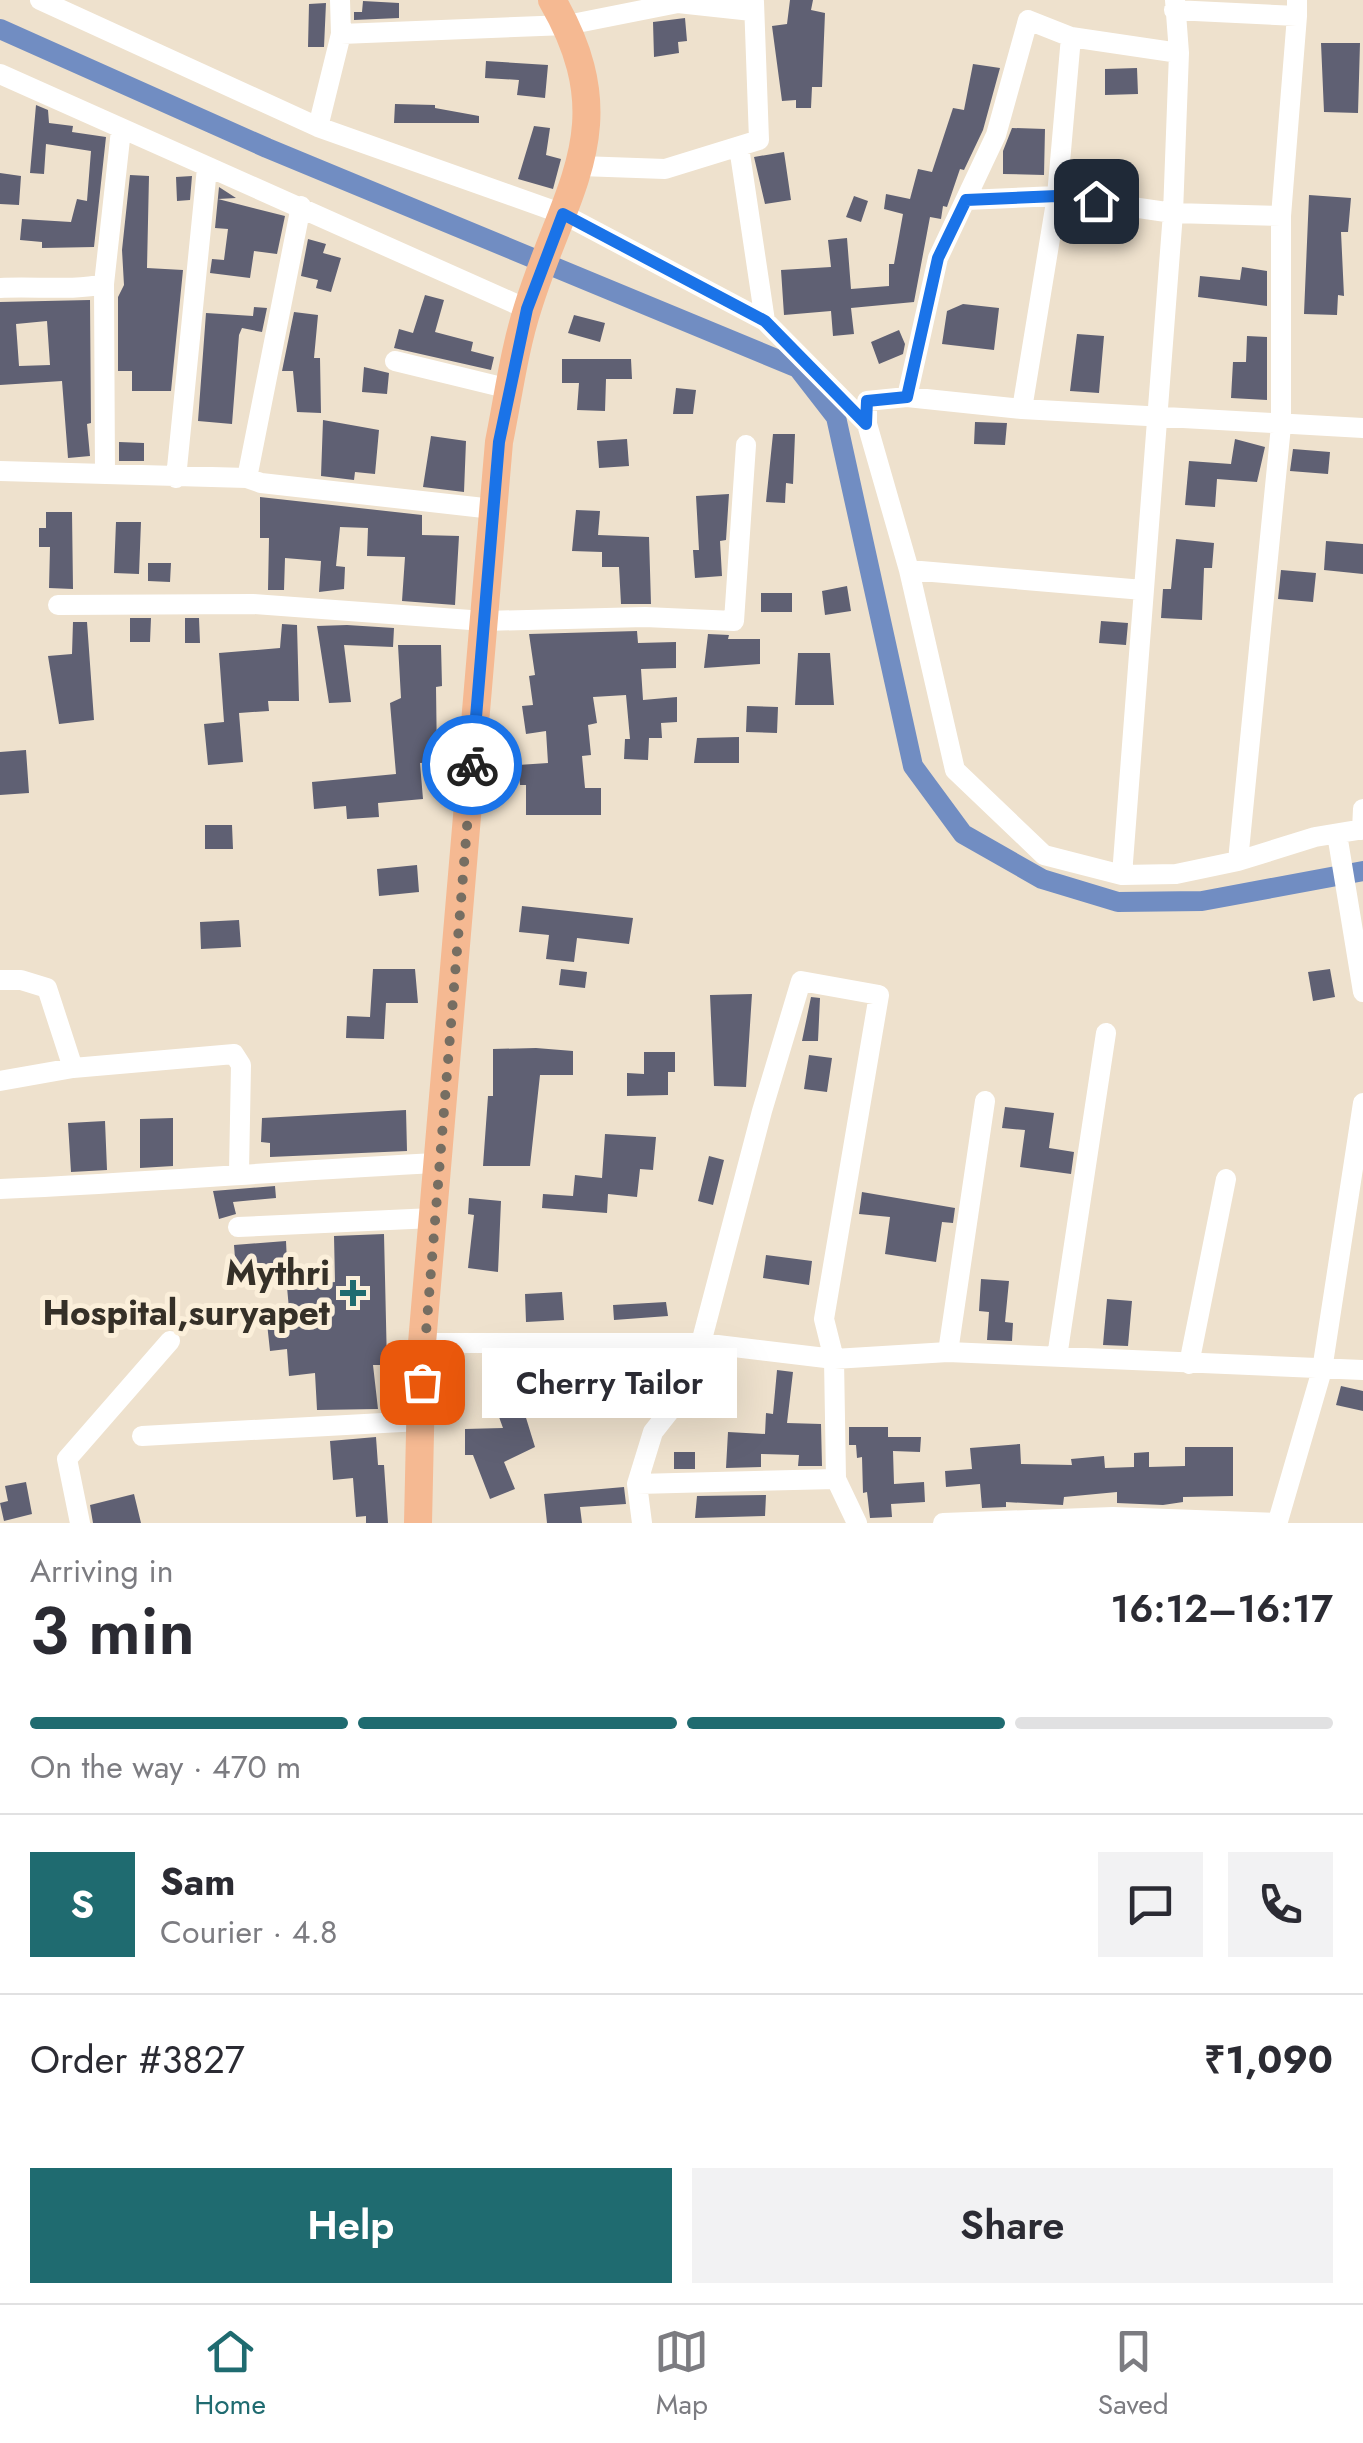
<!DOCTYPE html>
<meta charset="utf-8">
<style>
body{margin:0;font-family:Jost,sans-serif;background:#f2f2f3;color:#2b2b33;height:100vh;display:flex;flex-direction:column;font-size:38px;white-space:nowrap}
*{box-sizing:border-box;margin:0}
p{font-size:32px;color:#7c7c81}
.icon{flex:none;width:55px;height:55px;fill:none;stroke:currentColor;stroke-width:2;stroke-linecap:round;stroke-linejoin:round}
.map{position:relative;height:1523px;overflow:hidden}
.sheet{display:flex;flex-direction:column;background:#fff;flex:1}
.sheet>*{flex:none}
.pin{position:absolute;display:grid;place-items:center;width:85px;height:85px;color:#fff;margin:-42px;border-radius:20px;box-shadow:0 5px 15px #0006}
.courier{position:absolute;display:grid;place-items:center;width:100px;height:100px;margin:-50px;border:8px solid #1a73e8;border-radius:50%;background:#fff;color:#222;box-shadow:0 2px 12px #0007}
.bubble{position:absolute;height:70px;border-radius:0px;background:#fff;box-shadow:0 10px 40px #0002;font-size:32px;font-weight:600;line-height:70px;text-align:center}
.overview em{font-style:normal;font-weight:600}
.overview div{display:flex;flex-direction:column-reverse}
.overview{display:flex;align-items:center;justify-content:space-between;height:170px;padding:0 30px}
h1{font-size:65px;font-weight:600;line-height:75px}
.bar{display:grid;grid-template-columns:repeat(4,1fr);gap:15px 10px;align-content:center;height:120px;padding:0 30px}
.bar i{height:12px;border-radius:8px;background:#e1e1e2}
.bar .on{background:#1f6b70}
.bar p{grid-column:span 4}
.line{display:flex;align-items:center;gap:25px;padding:0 30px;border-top:2px solid #e1e1e2}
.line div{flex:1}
.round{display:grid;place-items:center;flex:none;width:105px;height:105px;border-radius:0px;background:#f2f2f3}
.cta{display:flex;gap:20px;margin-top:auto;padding:20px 30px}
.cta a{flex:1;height:115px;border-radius:0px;background:#1f6b70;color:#fff;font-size:40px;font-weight:600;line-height:115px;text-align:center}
.cta a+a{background:#f2f2f3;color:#2b2b33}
.tab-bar{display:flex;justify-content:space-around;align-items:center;height:140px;border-top:2px solid #e1e1e2;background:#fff;font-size:28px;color:#7c7c81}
.tab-bar a{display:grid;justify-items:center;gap:5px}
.tab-bar .on{color:#1f6b70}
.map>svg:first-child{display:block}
</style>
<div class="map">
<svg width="1363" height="1523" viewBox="0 0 1363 1523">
<rect width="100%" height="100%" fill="#eee1cd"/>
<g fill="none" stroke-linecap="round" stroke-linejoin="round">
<path stroke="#718dc2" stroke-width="20" d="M0 29 267 148 798 368 836 417 913 766 963 834 1042 879 1118 902 1202 901 1363 871"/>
</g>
<path fill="#5f6073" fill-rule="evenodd" d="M790 0H813L811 10 825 13 822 87H812L811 108H796V100L782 101 772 26 787 24Z
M363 1 399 3V18L354 20V12H362Z
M326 3 324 47H308L309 4Z
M685 18 687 41 678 42 679 53 654 57 653 22Z
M1321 43H1360L1358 113 1324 112Z
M486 61 548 65 545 98 517 95 519 80 485 78Z
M973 64 1000 68 983 130 964 170 960 169 947 207 943 206 941 219 930 217 914 302 851 308 854 334 833 336 831 311 784 315 781 270 831 267 828 240 847 238 851 289 889 286V264H894L903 214 884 209 886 194 910 199 918 169 932 172 953 108 964 110Z
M1137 68 1138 94 1105 95V69Z
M395 104 435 105V108L479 116V123H394Z
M36 105 48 110 49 123 73 126 72 132 106 137 94 247 42 248V242L20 240 22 219 71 222 77 199 87 201 91 151 46 144 44 174 30 173Z
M534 126 550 128 546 155 561 159 553 189 518 179Z
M1012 128 1045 129 1044 175 1003 174V151Z
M784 152 791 200 765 204 754 157Z
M0 173 21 176 19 205 0 204Z
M130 175 149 176 147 268 183 270 171 391H132V371H118V297L124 285 122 250Z
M192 176 190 200 177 201 176 177Z
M219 187 236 198 218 199 285 216 277 254 254 251 250 278 210 273 212 259 224 260 228 229 215 228Z
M1309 195 1351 198 1348 232H1341L1344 296 1338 295 1337 315 1304 314Z
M854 196 868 201 861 222 846 217Z
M1082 214 1125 220 1124 234 1081 231Z
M308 239 326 244 323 253 341 258 331 292 316 288 318 280 301 276Z
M1242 267 1267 271V306L1198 297 1200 276 1240 280Z
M425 295 444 300 435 332 473 342 471 351 494 357 491 370 394 348 399 329 413 333Z
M90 300 91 423 87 424 90 456 68 458 62 381 0 385V302ZM47 321 50 365 19 366 16 324Z
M963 304 999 308 994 350 942 344 947 311Z
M254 307 267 308 262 332 242 328 239 335 232 424 198 421 206 313 253 316Z
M294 312 318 315 314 358H320L321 413 297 412 293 371H282Z
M574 315 605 323 600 342 568 333Z
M899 330 905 344 903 354 879 364 871 342Z
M1077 334 1104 336 1099 393 1070 391Z
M1247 336 1267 337V400L1231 398 1233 362H1246Z
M562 359H631L632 379H606L605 411 577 410 579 383H562Z
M364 367 389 373 387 394 362 392Z
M676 388 696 390 693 414H673Z
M323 420 379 430 375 474 355 472 354 480 321 476Z
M975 422 1007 423 1005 445 974 444Z
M773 434H795L793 484 786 483 785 503 766 502Z
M431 436 466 441 464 492 423 487Z
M627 439 629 466 599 468 597 441Z
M1235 439 1265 447 1257 482 1217 479 1215 507 1185 505 1189 461 1231 464Z
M119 442 144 443V461H119Z
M1293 449 1330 452 1328 474 1290 471Z
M729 494 726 540 720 541 722 576 695 578 693 550H699L696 496Z
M260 497 422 515V535L459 536 455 605 402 601 405 557 367 556 368 528 340 527 336 566 345 567 344 589 319 592 321 561 285 558 284 590H268L269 538H260Z
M576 510 600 511 598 535 649 537 651 604H621L619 567H602V552L572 551Z
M46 512H72L73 589 49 588 50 547H39V528H46Z
M116 522H141L139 574 114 573Z
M1176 539 1214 543 1212 568H1204L1202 620 1161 618 1163 589H1171Z
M1326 541 1363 544V574L1324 570Z
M148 563H171L170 582 148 581Z
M1281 570 1316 573 1313 602 1278 599Z
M847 586 851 611 825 615 822 591Z
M761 593H792V612H761Z
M130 618H151L150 642H130Z
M185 618H199L200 643H185Z
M1101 621 1128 623 1126 645 1099 643Z
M73 622H87L94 720 59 724 48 656 72 654Z
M282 624 297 625 299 701H268L269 711 239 713 243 762 208 765 204 724 224 722 219 653 280 648Z
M347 625 394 628 393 647 344 645 351 702 329 703 317 626Z
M637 631 638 643 676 642V668L641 669 643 700 677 697V722L661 723 662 738H649L648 760 624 759 625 739H630L626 695 593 697 597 723 588 725 591 755 582 756 585 788H601V815H526V785H520L518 765 548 763 546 731 526 734 522 706 533 705 529 676 535 675 529 634Z
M708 634 729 635 728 639H760V664L704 668Z
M398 645H441L442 686 436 687 437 762 420 763 423 799 378 803 379 817 347 819 346 806 314 809 312 782 396 774 390 703 401 698Z
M798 653H830L834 705H795Z
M747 706 778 707 777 733 746 732Z
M739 737V763H694L697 738Z
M26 750 29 793 0 795V752Z
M205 825H232L233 849H205Z
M417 865 419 892 379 896 377 869Z
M522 906 633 918 629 944 577 938 574 962 546 959 549 935 519 932Z
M239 920 241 947 201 949 200 922Z
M373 969H415L418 1003H386L384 1039 346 1038 347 1016 370 1017Z
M561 969 587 972 585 988 559 985Z
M1330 969 1335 997 1313 1001 1308 972Z
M752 994 746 1087 714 1086 710 995Z
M811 997 820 998 818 1041H802Z
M536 1048 573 1051V1075H540L530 1166H483L488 1096H493V1049Z
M644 1052H675V1072H668V1095L627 1096V1073L644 1074Z
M809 1055 832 1058 827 1092 804 1089Z
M1005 1107 1054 1113 1049 1148 1074 1152 1071 1174 1020 1167 1025 1130 1002 1128Z
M406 1110 407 1151 270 1157V1143L261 1142 262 1118Z
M173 1118V1166L140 1168V1119Z
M105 1121 107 1170 71 1172 68 1123Z
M605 1134 656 1137 653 1170 640 1169 637 1197 608 1194 607 1213 542 1208 543 1194 573 1196 575 1175 602 1178Z
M709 1156 724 1160 713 1205 698 1201Z
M275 1186 276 1198 233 1202 236 1214 219 1219 213 1191Z
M862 1192 955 1208 953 1223 942 1222 936 1262 885 1254 890 1217 859 1214Z
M469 1198 501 1201 498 1272 468 1268 474 1215 468 1214Z
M384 1234 387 1365H373L378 1409 317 1410 315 1373 289 1376 287 1349 270 1351 267 1323 290 1320 287 1287 335 1282 334 1236Z
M286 1241 288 1284 237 1285 234 1245Z
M766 1255 812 1261 809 1285 763 1278Z
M981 1279 1009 1281 1005 1322 1013 1323 1012 1341 987 1340 989 1312 979 1311Z
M562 1292 564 1320 526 1322 525 1294Z
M1107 1299 1132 1301 1128 1346 1103 1345Z
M666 1302 668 1316 614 1320 613 1305Z
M491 1357H573L578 1393 554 1396 551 1380 515 1382 535 1447 504 1462 515 1489 490 1499 473 1455H465V1429L503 1428 492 1398Z
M777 1370 793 1372 787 1423 821 1424 822 1466H798L799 1455 761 1454V1467L726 1468 728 1432 765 1434 766 1413 773 1414Z
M1341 1386 1363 1391V1411L1336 1405Z
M849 1427H888V1437H921L920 1452 893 1451 894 1484 924 1482 925 1502 891 1504 892 1517 870 1518 867 1492 863 1493 862 1457 857 1458 856 1445H849Z
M376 1437 378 1465H384L388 1523H366V1516L356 1517 353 1478 333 1480 330 1441Z
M1020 1444 1021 1464 1072 1465 1071 1459 1104 1456 1105 1468 1134 1467V1453L1149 1452V1467L1185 1466V1447H1233V1496L1183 1497V1502L1163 1505 1117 1503V1492L1064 1497 1063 1505 1006 1502V1507L982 1508 980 1484 946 1487 945 1471 972 1469 970 1448Z
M674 1452H695V1469H674Z
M26 1482 32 1514 4 1521 0 1503 8 1501 5 1486Z
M624 1487 626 1504 580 1507 582 1523H547L544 1494Z
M134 1494 141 1523H93L90 1505Z
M766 1495 765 1516 695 1518 697 1496Z"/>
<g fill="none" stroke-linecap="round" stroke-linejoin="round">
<path stroke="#fff" stroke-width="20" d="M40 0 318 127 563 214 765 321 867 424 909 570 955 770 1044 855 1122 875 1176 874 1238 861 1315 837 1363 829
M340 0 341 34
M1174 10 1297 16V0
M0 74 527 309
M318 127 341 34 567 25 678 3 752 11
M739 147 765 321
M580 166 665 169 759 140 754 2
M966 200 1057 196 1071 37 1179 53
M0 288C34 286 73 291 104 284
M395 361 510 389
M907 397 938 258 996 135 1028 20 1071 37
M1022 409 1057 196 1173 213 1281 216 1297 16
M867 424V401L907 397 1022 409 1363 428
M0 471 247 478 261 483 493 509
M105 474 104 284 121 130
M176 478 207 168
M247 478 301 206
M909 570 1143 590
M58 605 253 604 484 621 645 617 734 621 746 445
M1362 830 1363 809
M1337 834 1363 992
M1238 861 1281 426V216
M1122 875 1173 213 1179 53 1175 0
M0 980H21L47 988 73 1068 0 1081
M73 1068 234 1054 241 1065 239 1172
M0 1189C146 1183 292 1170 438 1163
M238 1227 433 1218
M422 1343H701L834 1359 948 1352 1363 1370
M948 1352 985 1101
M1057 1357 1106 1033
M1189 1364 1226 1179
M142 1436 420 1421
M637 1484 836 1479
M1278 1521 1322 1370 1363 1103
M80 1523 67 1459 170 1341
M642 1523 637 1484 653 1432 683 1394 701 1343 762 1111 801 981 879 995 824 1319 834 1359 836 1479 857 1523
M943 1523 1113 1517 1278 1523"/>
<path stroke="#f5b992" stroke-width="28" d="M418 1523 422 1343 499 442C508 398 514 350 528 307 565 187 625 126 552 0"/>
</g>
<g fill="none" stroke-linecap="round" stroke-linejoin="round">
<path stroke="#766e62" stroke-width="10" stroke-dasharray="0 18" d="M422 1382 472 765"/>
<path stroke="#1a73e8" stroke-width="12" d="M472 765 499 442 527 309 563 214 765 321 866 424 867 401 907 397 938 258 966 200 1057 196 1096 201"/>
</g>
<path fill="#1f6b70" stroke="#fbefda" stroke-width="4" d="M348 1278h10v10h10v10h-10v10h-10v-10h-10v-10h10z"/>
<g text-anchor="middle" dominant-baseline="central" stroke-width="10" stroke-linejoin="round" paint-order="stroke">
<g font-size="35" font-weight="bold" fill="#353028" stroke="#fbefda" text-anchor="end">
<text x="330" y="1273">Mythri<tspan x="330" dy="40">Hospital,suryapet</tspan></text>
</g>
</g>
</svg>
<div class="pin" style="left:422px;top:1382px;background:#ea580c"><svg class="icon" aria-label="bag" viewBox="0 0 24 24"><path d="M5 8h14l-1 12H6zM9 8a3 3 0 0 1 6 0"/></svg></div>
<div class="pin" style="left:1096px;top:201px;background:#1f2937"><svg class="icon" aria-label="home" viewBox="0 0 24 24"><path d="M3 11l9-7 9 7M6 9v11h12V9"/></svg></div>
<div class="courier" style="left:472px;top:765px"><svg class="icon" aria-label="bike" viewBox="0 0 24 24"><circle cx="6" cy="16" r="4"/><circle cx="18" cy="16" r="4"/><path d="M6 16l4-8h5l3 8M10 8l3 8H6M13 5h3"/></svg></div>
<div class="bubble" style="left:482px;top:1348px;width:255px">Cherry Tailor</div>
</div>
<section class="sheet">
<div class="overview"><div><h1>3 min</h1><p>Arriving in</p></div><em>16:12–16:17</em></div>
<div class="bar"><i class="on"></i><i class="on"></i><i class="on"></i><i></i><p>On the way · 470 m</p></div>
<div class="line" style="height:180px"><b class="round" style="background:#1f6b70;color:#fff">S</b><div><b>Sam</b><p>Courier · 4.8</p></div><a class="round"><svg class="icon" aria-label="chat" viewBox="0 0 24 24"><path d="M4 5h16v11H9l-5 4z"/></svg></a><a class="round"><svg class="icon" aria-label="phone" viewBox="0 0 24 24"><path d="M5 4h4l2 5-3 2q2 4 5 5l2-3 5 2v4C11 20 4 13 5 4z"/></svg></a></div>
<div class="line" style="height:130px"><div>Order #3827</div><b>₹1,090</b></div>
<div class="cta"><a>Help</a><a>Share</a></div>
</section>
<nav class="tab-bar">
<a class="on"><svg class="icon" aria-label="home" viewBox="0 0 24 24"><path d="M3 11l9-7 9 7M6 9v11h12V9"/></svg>Home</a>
<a><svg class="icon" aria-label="map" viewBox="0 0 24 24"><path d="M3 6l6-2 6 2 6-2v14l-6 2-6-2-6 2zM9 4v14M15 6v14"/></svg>Map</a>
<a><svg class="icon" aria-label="saved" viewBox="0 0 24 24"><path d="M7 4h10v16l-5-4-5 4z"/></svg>Saved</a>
</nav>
